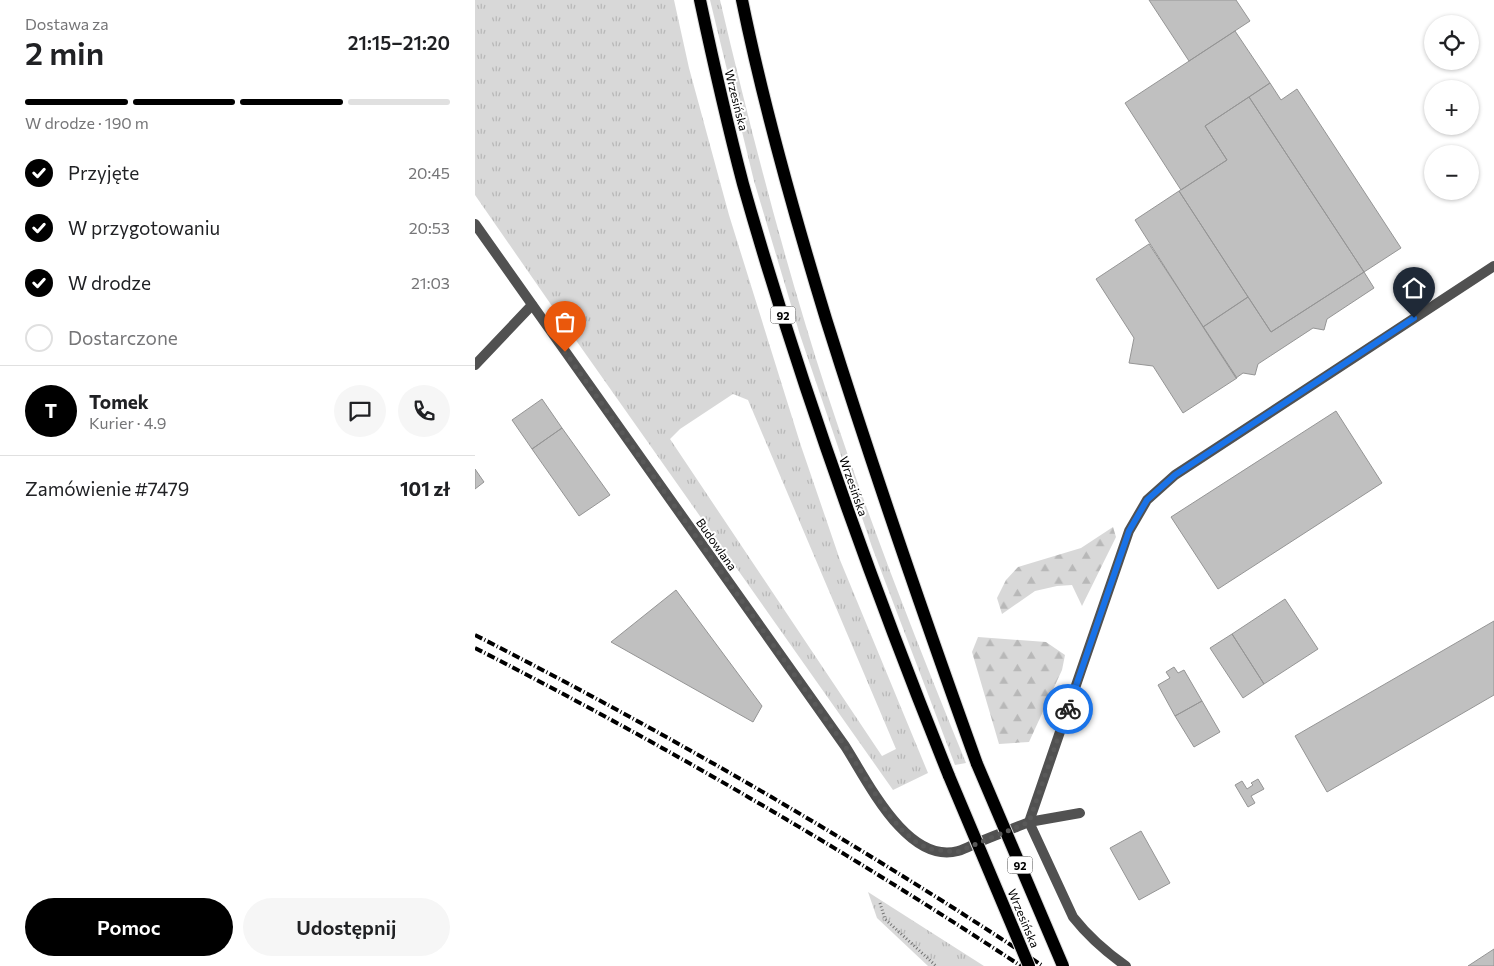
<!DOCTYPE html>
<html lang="pl">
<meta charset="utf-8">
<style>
body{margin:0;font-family:Commissioner,sans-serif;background:#f6f6f6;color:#202124;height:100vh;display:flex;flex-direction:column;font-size:19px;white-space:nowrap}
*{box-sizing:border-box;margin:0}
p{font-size:16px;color:#757577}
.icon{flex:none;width:28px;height:28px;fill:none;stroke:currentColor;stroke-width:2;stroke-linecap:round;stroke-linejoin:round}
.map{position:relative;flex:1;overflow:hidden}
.sheet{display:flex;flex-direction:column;background:#fff;width:475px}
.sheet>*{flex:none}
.buttons{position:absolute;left:949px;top:15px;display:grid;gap:10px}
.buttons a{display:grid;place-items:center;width:55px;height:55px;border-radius:50%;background:#fff;box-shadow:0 1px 4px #0004;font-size:25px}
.pin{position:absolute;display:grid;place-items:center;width:42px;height:42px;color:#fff;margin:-51px -21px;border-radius:50% 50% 50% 0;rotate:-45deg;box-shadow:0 0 5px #0007}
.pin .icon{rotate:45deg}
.courier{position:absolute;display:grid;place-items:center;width:50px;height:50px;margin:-25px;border:4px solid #1a73e8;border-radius:50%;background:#fff;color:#222;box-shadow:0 1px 6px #0007}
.head em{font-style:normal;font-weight:600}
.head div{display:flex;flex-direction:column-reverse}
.head{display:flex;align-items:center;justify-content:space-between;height:85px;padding:0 25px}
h1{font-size:32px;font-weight:600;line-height:38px}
.bar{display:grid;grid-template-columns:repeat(4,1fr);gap:8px 5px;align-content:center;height:60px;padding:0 25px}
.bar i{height:6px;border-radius:4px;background:#e0e0e0}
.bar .active{background:#000}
.bar p{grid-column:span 4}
.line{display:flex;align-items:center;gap:12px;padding:0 25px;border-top:1px solid #e0e0e0}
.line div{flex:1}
.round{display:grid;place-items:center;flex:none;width:52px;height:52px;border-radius:26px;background:#f6f6f6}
ol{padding:0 25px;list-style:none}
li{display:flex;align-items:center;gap:15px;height:55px}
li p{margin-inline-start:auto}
li .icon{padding:5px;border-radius:50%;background:#000;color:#fff;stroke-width:4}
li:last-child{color:#757577}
li i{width:28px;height:28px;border:2px solid #e0e0e0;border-radius:50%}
.cta{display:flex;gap:10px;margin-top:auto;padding:10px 25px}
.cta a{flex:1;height:58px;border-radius:30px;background:#000;color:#fff;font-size:20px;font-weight:600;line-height:58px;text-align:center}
.cta a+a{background:#f6f6f6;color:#202124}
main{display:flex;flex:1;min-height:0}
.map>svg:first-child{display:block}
</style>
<main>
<section class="sheet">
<div class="head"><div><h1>2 min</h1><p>Dostawa za</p></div><em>21:15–21:20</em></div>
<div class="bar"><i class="active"></i><i class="active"></i><i class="active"></i><i></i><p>W drodze · 190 m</p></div>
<ol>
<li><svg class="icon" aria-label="check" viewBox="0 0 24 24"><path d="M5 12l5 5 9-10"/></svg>Przyjęte<p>20:45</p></li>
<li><svg class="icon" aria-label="check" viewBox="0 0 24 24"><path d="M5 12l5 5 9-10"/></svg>W przygotowaniu<p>20:53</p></li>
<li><svg class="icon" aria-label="check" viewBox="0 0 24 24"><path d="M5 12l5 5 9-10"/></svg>W drodze<p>21:03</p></li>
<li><i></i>Dostarczone</li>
</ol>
<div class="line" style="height:90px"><b class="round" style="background:#000;color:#fff">T</b><div><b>Tomek</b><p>Kurier · 4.9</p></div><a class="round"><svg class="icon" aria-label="chat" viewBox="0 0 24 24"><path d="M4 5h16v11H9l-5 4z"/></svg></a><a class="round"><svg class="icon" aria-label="phone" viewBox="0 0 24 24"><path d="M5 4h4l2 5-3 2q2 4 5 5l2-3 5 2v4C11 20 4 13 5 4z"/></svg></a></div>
<div class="line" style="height:65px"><div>Zamówienie #7479</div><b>101 zł</b></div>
<div class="cta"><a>Pomoc</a><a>Udostępnij</a></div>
</section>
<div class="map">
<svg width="1019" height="966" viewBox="0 0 1019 966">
<defs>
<pattern id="grass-tufts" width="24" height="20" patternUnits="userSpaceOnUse" patternTransform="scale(1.25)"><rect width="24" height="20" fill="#d8d8d8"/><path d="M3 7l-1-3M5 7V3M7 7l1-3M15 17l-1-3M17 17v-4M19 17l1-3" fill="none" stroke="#b8b8b8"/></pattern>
<pattern id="forest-firs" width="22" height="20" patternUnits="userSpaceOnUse" patternTransform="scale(1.25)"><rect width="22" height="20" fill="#d8d8d8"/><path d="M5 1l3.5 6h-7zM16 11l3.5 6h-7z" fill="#b8b8b8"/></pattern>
</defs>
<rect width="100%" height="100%" fill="#fff"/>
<path fill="url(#grass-tufts)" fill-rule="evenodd" d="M0 0H199L214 68 254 215 326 446 365 560 453 773 418 790 86 319 0 195ZM258 394 273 400 421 749 407 756 195 439 205 429Z
M235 0H245C276 132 310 264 352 393 393 518 441 641 491 763L480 765 397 547 325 335 279 181Z
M393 892 509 966H453L402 918Z"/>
<path fill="url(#forest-firs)" d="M638 527 641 537 607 606 597 585 582 586 560 591 527 614 522 598 531 580 543 567 606 548Z
M503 637 571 642 590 655 587 670 554 742 524 744 497 652Z"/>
<path fill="#c0c0c0" stroke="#959595" d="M674 0H761L775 21 714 61Z
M760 31 795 83 730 126 752 160 706 190 650 103Z
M795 83 806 100 822 89 926 248 889 272 774 97Z
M774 97 889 272 796 332 704 191 752 160 730 126Z
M704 191 773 297 728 327 660 220Z
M674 244 762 378 708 413 678 366 654 363 659 338 621 279Z
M889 272 899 288 852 319 849 330 838 328 783 364 780 375 768 373 761 378 728 327 773 297 796 332Z
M67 399 87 428 57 449 37 420Z
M861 411 907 483 743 589 696 517Z
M87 428 135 495 104 516 57 449Z
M0 469 9 482 0 489Z
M201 590 287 706 278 722 136 642Z
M810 599 843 649 789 684 757 634Z
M1019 621V695L852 792 820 736Z
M757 634 789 684 768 698 735 648Z
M699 667 703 673 709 670 727 701 700 716 683 685 695 678 691 672Z
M727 701 745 732 719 747 700 716Z
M783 779 789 789 776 796 780 803 773 807 760 785 767 781 772 789 778 785 776 783Z
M666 831 695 883 664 900 635 848Z
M1019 949V966H993Z"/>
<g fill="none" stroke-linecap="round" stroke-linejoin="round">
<defs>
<path id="primary" d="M225 0C238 61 252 123 268 184 325 385 396 582 474 776
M267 0C289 108 319 214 351 319 398 469 449 617 502 764"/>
</defs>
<use href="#primary" stroke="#dbdbdb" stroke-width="14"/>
<path stroke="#737373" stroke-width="3" stroke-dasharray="1 2.5" stroke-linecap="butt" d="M405 903 410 919 461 966"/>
<path stroke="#515151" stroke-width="10" d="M0 365 57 305
M554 822 605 813"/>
<path stroke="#515151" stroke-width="10" d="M0 224 370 746C392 780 432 865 483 851 490 849 497 845 504 842 521 835 537 829 554 822
M651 966C631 952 613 936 598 917L554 822 654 531 672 500 700 475 1019 266"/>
<use href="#primary" stroke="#000" stroke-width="12"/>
<path stroke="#000" stroke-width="4" stroke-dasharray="8 2.5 1 2.5" stroke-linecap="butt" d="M0 635C196 735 385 845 568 966
M0 648C188 744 370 850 546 966"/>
<defs>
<path id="primary-bridge" d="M502 764 588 966
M474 776 554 966"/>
</defs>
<use href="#primary-bridge" stroke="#dbdbdb" stroke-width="14" stroke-linecap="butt"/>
<use href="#primary-bridge" stroke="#000" stroke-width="12"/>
</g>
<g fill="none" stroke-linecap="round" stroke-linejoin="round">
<path stroke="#595959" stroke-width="5" stroke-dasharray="0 9" d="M90 352 370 746 413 814 428 831 441 842 454 849 482 852 554 822 593 709"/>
<path stroke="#1a73e8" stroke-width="6" d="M593 709 654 531 672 500 700 475 939 318"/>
</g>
<g text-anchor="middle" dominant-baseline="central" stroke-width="4" stroke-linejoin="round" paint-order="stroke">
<g fill="#fff" stroke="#4c4c4c" stroke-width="1">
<rect x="295.5" y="306.5" width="25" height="17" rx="4"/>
<rect x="532.5" y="856.5" width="25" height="17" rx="4"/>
</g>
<g font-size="11" font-weight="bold" fill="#000">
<text x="308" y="315">92</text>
<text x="545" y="865">92</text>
</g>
<g font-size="12" fill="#000" stroke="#fff">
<text transform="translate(262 100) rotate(76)">Wrzesińska</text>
<text transform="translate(379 486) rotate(71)">Wrzesińska</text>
<text transform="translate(242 544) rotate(55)">Budowlana</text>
<text transform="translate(549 918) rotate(67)">Wrzesińska</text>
</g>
</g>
</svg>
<div class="buttons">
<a><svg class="icon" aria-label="locate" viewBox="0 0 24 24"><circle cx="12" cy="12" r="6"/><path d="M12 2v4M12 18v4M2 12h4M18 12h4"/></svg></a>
<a>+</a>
<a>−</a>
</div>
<div class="pin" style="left:90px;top:352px;background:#ea580c"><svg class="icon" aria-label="bag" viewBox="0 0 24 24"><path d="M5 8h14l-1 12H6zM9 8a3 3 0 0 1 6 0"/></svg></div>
<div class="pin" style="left:939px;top:318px;background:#1f2937"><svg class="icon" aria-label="home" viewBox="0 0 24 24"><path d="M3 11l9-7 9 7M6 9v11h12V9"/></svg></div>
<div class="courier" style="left:593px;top:709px"><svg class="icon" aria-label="bike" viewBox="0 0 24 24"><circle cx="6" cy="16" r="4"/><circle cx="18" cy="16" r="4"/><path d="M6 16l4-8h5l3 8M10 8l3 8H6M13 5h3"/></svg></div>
</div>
</main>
